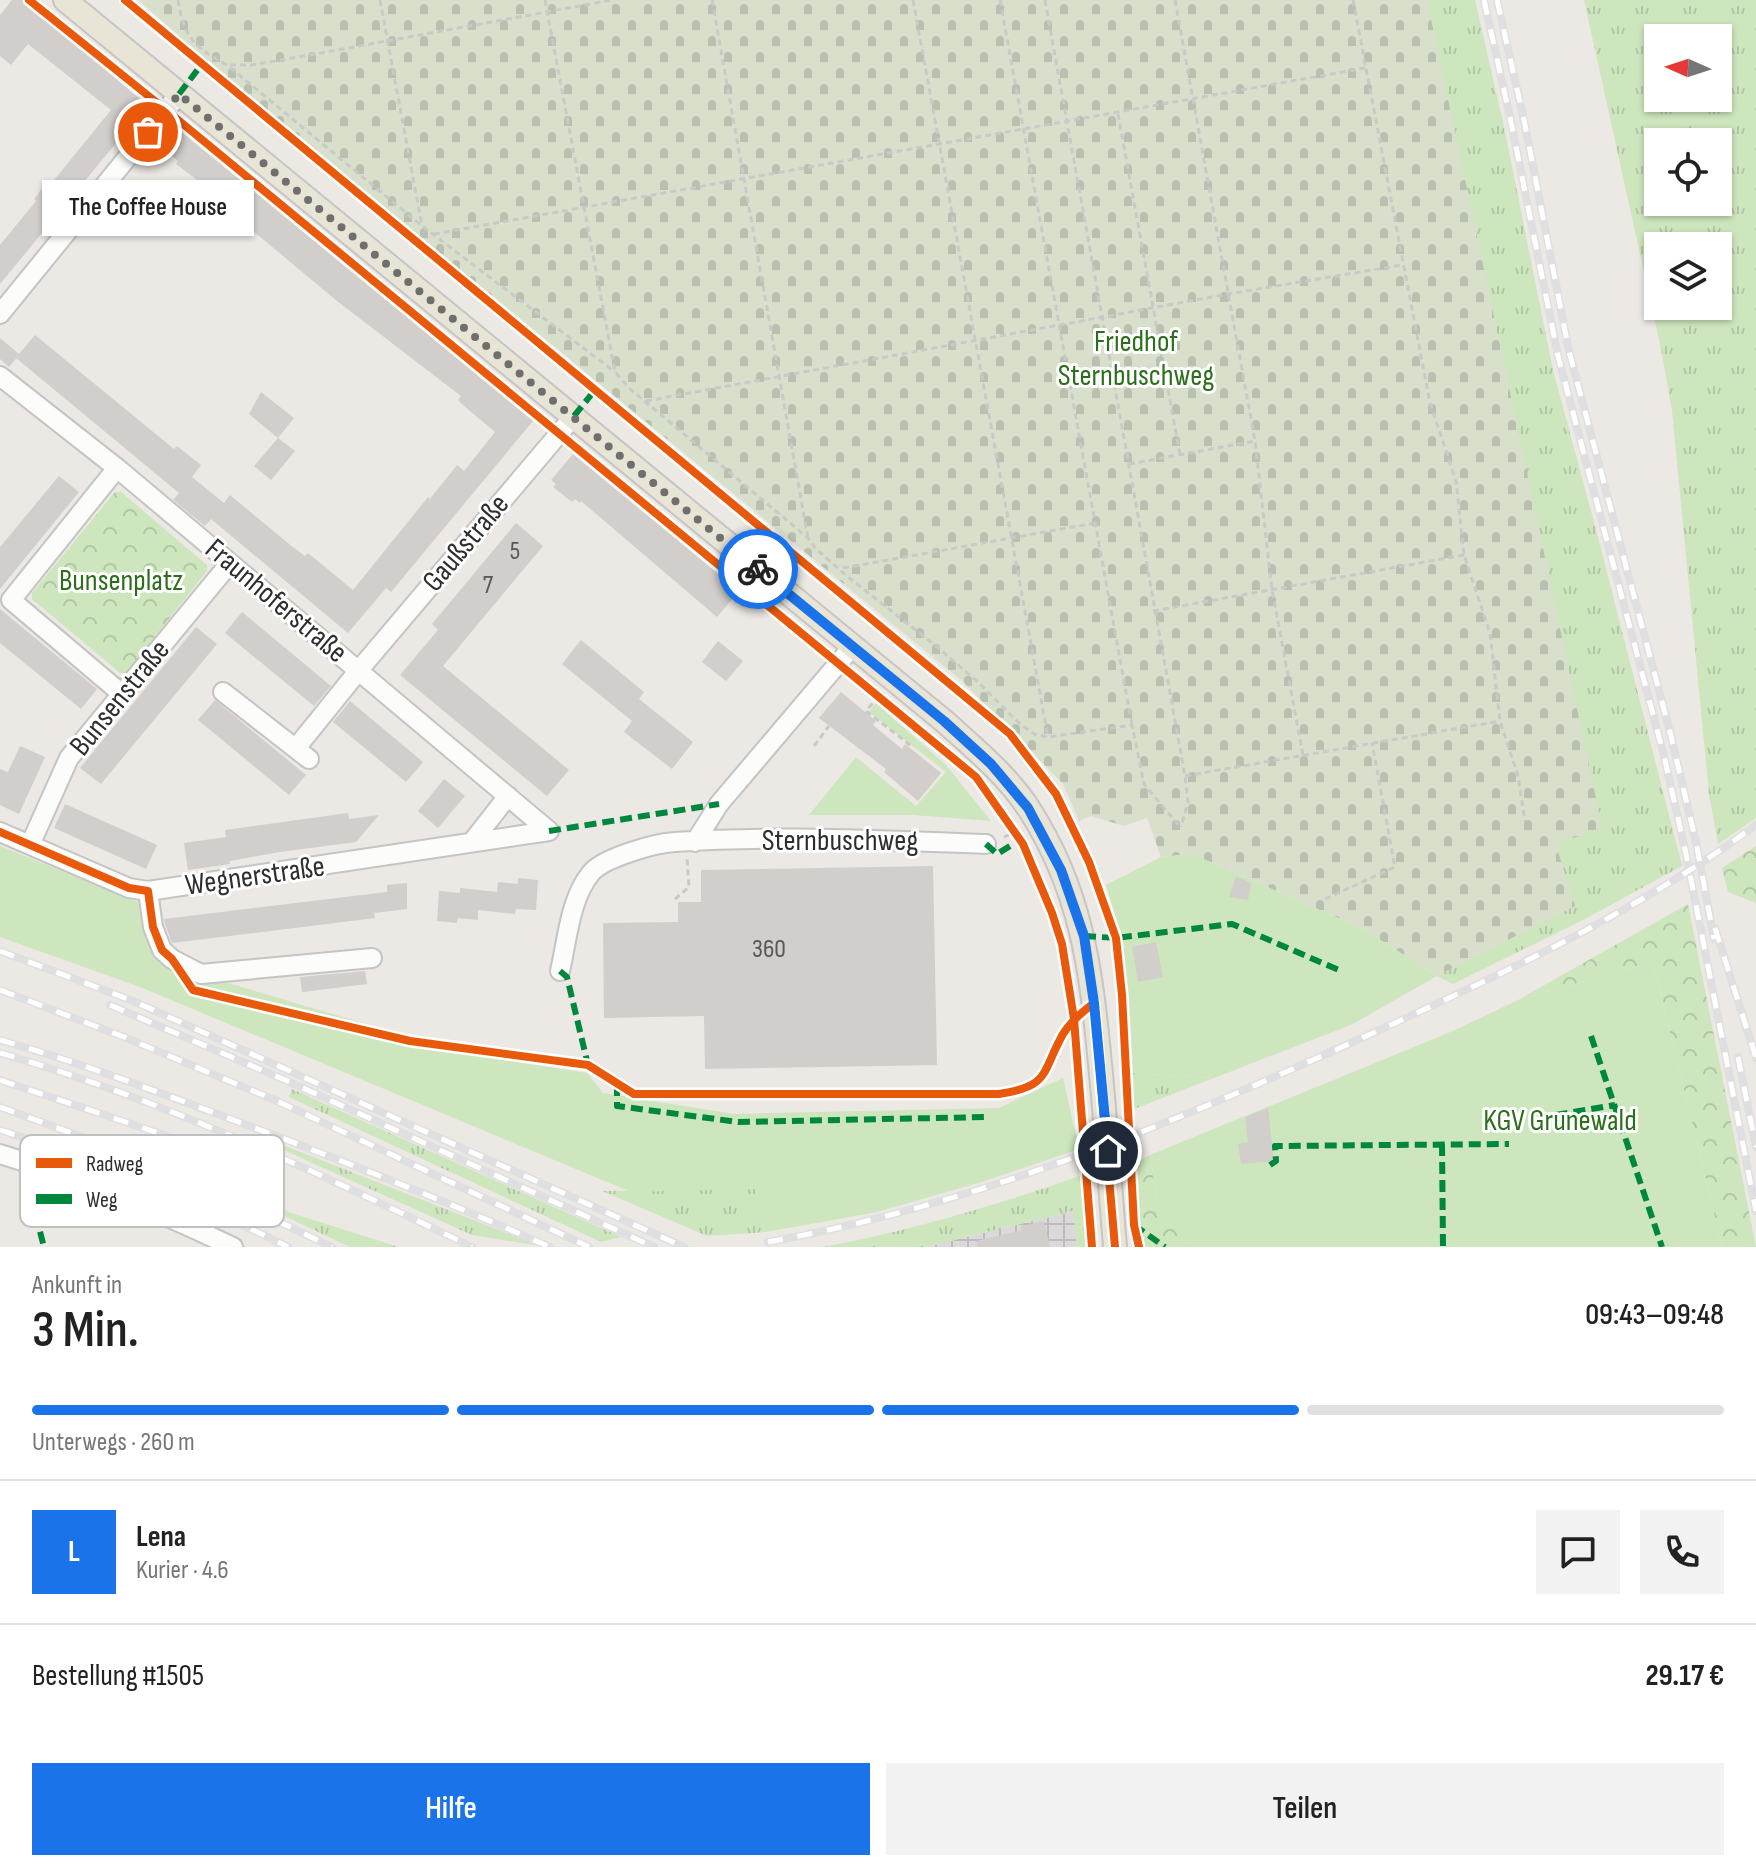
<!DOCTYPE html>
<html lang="de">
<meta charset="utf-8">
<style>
body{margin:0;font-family:"Sofia Sans Condensed",sans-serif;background:#f2f2f2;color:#222;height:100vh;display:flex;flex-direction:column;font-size:30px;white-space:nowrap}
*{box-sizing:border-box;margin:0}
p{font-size:26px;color:#767676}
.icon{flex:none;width:44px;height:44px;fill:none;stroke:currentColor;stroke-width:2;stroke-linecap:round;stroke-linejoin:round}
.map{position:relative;height:1247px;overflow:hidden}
.panel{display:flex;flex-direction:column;background:#fff;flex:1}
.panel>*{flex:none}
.needle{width:52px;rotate:273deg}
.tools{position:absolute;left:1644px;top:24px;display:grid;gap:16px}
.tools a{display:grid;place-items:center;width:88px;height:88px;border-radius:0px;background:#fff;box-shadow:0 2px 6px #0004;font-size:40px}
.pin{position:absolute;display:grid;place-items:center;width:68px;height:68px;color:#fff;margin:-34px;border:4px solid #fff;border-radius:50%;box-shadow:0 2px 8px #0007}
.courier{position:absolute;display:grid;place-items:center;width:80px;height:80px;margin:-40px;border:6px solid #1a73e8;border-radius:50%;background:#fff;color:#222;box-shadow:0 2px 10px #0007}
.bubble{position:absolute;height:56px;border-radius:0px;background:#fff;box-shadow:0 2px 6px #0004;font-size:26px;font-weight:600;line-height:56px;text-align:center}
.headline em{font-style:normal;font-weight:600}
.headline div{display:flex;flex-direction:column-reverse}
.headline{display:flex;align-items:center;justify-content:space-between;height:136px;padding:0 32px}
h1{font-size:52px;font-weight:600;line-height:60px}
.bar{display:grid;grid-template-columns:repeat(4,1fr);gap:12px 8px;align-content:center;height:96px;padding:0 32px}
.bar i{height:10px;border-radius:6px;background:#e0e0e0}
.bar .on{background:#1a73e8}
.bar p{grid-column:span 4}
.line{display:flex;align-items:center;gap:20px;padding:0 32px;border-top:2px solid #e0e0e0}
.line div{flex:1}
.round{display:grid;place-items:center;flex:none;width:84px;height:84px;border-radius:0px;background:#f2f2f2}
.action{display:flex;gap:16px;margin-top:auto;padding:16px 32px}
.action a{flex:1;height:92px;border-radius:0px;background:#1a73e8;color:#fff;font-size:32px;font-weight:600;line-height:92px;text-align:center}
.action a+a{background:#f2f2f2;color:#222}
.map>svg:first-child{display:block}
</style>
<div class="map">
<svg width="1756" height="1247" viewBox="0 0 1756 1247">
<defs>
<pattern id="industrial-grid" width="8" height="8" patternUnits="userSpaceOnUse" patternTransform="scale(2)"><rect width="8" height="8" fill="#dcd9db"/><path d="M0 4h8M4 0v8" fill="none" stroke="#bdbbbc"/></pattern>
<pattern id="grass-tufts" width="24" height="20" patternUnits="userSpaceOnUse" patternTransform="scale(2)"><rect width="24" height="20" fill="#cee6be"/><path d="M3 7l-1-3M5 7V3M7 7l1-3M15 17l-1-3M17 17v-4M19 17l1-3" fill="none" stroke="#b1c6a4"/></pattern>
<pattern id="forest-crowns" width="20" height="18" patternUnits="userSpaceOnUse" patternTransform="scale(2)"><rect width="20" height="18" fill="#cee6be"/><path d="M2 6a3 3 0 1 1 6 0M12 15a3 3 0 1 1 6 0" fill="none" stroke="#b1c6a4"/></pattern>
<pattern id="cemetery-stones" width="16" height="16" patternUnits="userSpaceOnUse" patternTransform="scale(2)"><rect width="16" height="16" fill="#d8e0cc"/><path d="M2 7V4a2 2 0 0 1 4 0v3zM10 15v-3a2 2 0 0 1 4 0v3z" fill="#bac0b0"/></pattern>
</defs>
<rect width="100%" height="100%" fill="#ece8e4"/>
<path fill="url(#industrial-grid)" d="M1074 1211 1077 1247H926Z"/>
<path fill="url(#grass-tufts)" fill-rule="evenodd" d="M1427 0H1475L1503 122 1553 370 1598 537 1682 866 1585 919 1453 984 1437 976 1574 906 1555 845Z
M1584 0H1756V818L1718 844 1709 794 1672 411 1661 349ZM1658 38H1718V98H1658ZM1658 142H1718V202H1658ZM1658 246H1718V306H1658Z
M1133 1073 1214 1078 1134 1109Z
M292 1089 621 1237 601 1242 289 1097Z
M270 1140 540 1246 472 1235 268 1143Z
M1082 1175 1086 1247H1077L1073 1211 926 1247H823C911 1231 998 1205 1082 1175Z
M756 1189 766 1232 707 1236 602 1191Z
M246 1192 291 1213 399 1247H350L244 1197Z"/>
<path fill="url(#forest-crowns)" d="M115 492H121L207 565V571L126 673H120L32 599V593Z
M1756 846V903L1728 892 1722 868Z
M1688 904 1756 1247H1722L1653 962 1518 1000Z
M1150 1155 1158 1204 1194 1247H1143L1136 1217 1135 1163Z"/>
<path fill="url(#cemetery-stones)" d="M139 0H1427L1602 827 1556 845 1575 906 1437 976 1363 929 1192 854 1161 857 1147 818 1124 826 1091 816 1079 821 1063 784 962 681 207 62Z"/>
<path fill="#cee6be" d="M876 703 946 765 991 821 913 815H809L856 757 916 806 946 772 869 712Z
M0 846 138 902 160 963 404 1035 402 1044 587 1073 603 1093 734 1114 999 1108 1063 1078 1079 1149 985 1181 877 1212 766 1232 755 1189 631 1192 140 987 0 937Z
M1192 854 1363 929 1437 976 1351 1025 1214 1078 1133 1073 1129 996 1120 932 1106 885 1161 857Z
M1653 962 1722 1247H1194L1158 1204 1150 1155 1453 1031 1518 1000Z"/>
<path fill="#d1cecb" d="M12 0H23L141 100 115 131 121 137 0 284V245L36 201 34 199 47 182 50 185 111 110 28 44 11 65 0 56V15Z
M173 125 533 421 391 592 386 588 348 633 211 519 205 526 173 500 179 493 16 358 19 355 9 367 0 359V338L19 354 35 335 174 449 177 446 201 465 192 477 224 503 230 495 294 548 305 556 308 553 353 590 428 497 430 499 457 465 464 471 495 432 464 406 458 400 461 396 337 301 223 206 226 202 176 164 178 161 157 144Z
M261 392 294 418 278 438 249 414Z
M278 438 295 451 271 480 254 466Z
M573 454 739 591 717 617 581 501 580 503 575 499 572 502 553 487 556 484 551 480Z
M59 476 79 492 0 589V547Z
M516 523 543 546 443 666 569 770 547 796 400 675 438 630 432 624Z
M0 609 97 689 81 709 0 643Z
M242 612 331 686 314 706 225 633Z
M196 627 217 644 101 784 80 768Z
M581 640 644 692 639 699 693 742 672 769 624 732 632 721 562 664Z
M718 641 743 661 726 681 702 662Z
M841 692 876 721 873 725 902 749 905 744 941 773 918 801 884 772 886 769 819 718Z
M215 700 306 775 289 795 198 720Z
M350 701 423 762 406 782 333 722Z
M20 746 45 757 19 814 0 805V769L8 772Z
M444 779 465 796 438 828 418 811Z
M65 804 157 845 146 869 54 828Z
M348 813 349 819 379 815 356 842 280 852 230 861V864L188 870 184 843 226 837 225 830Z
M933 866 937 1065 705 1069 704 1016 604 1018 603 923 678 922V902H701V870Z
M1236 876 1251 883 1248 900 1229 897Z
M518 878 538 880 536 910 516 909 515 914 478 910V920L458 918 457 923 437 921 439 891 460 893V888L497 892 498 882 518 884Z
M407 883V909L374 913 375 918 172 943 165 924 164 919 387 892V885Z
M1156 942 1163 977 1138 982 1132 947Z
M365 971 367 984 302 992 300 977Z
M1268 1108 1274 1161 1241 1164 1238 1144 1248 1142 1245 1117Z
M1044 1221 1050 1247H977L976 1241 1022 1230 1021 1226Z"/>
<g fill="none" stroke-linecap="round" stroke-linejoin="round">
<defs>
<path id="minor" d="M0 314 179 94
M0 376 117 468 549 831
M117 468 11 600 122 694
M223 692 309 759
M296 748 359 670 574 416
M0 832 129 888 148 891 549 831
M472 842 508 796
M695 842 719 804 853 646
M30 845 69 758 230 563
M148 891 153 927 162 950 172 959 201 974 372 958
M560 971C567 941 570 898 591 873 603 858 655 843 675 842 778 835 883 840 986 844
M0 1154C80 1178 158 1211 233 1247"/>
<path id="major" d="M65 0 944 721C974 748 1007 775 1029 809 1082 891 1091 970 1100 1064 1106 1125 1110 1186 1115 1247"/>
</defs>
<use href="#minor" stroke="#c5c4c5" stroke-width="22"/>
<use href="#major" stroke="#c6c5c4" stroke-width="26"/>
<path stroke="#c9c9c8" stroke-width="3" stroke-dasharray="6 4" stroke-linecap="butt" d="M178 0C184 38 194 47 227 65L422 226 615 372
M380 0 422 226
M545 0 615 372 629 388 808 538 816 549 848 577 936 646 979 683 1019 723 1034 734 1048 737 1132 725 1144 784 1181 828
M712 0 808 538
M913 0 1048 737
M1000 0 1132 725
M1045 0 1185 776 1188 802 1181 827
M1175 0 1255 441 1272 590 1303 755
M1353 0 1430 403 1456 481 1464 555 1490 633 1500 721 1518 776 1525 821
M230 65H252L321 53 612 0
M1118 114 1180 455
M434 234 1365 68
M646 401 1228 294 1402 265
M1129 464 1255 441
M843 568 1095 523
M1153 611 1464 555
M879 696 866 711 909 744 907 746
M814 746 829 726
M1185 776 1500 721
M1004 837 1015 832
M675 899 689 887 687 858
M1325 899 1395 867 1372 743"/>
<use href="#minor" stroke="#fcfcfb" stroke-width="18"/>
<use href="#major" stroke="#e8e4d6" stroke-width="22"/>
<defs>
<path id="rail" d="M1484 0 1511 122 1558 356 1664 756 1685 849 1756 1211
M1497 0 1524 120 1569 351 1670 732 1696 842 1714 939
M1715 928 1756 1058
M0 951 133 1001 684 1247
M0 990 124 1037 277 1101 589 1247
M110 1005 285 1080 654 1247
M0 1040C75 1061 147 1088 220 1115 331 1156 441 1199 550 1247
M0 1053C164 1100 319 1173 472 1247
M1738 1057 1756 1147
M0 1080 161 1134 254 1173
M0 1107 162 1166 332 1247
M0 1130C99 1161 195 1201 288 1247
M768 1242C980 1204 1179 1121 1373 1033 1504 973 1639 911 1756 825"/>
</defs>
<use href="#rail" stroke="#dfdfe1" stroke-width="8"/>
<use href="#rail" stroke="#fff" stroke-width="5" stroke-dasharray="15" stroke-linecap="butt"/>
<path stroke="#00873e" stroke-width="6" stroke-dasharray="12 6" stroke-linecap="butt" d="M179 94 202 64
M574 416 595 390
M549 831 719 804
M986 844 997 854 1020 840
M1084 936 1116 938 1232 924 1341 971
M560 971 567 977 588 1065
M1591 1036 1662 1247
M617 1084V1106L738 1122 986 1117
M1538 1118 1615 1105
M1442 1144 1443 1247
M1270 1165 1276 1161 1275 1146 1509 1144
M31 1197 44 1247
M1134 1225 1165 1247"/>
<defs>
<path id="cycleway" d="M29 0 166 110 976 777 1023 844 1052 913 1062 944 1074 1019 1092 1247
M125 0 1010 734 1056 794 1089 862 1116 938 1122 995 1134 1225 1139 1247
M0 832 129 888 148 891 153 927 162 950 172 959 193 990 410 1041 588 1065 634 1094H999C1051 1086 1041 1073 1063 1034 1071 1021 1082 1012 1094 1003
M1094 1003 1115 1247"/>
</defs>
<use href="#cycleway" stroke="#fff" stroke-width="13"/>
<use href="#cycleway" stroke="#e8590c" stroke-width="8"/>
</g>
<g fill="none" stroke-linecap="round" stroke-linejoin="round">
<path stroke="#706f6e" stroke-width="8" stroke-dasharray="0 14.4" d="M148 132 179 94 758 569"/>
<path stroke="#1a73e8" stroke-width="10" d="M758 569 944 721 991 764 1028 808 1061 870 1084 936 1094 1003 1108 1151"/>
</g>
<g text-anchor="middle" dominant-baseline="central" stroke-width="6" stroke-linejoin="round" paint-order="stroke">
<g font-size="26" fill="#585857">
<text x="515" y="551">5</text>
<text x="488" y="585">7</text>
<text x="769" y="949">360</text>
</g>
<g font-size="30" fill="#2c6e1b" stroke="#fff">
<text x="1136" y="342">Friedhof<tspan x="1136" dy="34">Sternbuschweg</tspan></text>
<text x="121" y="581">Bunsenplatz</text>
<text x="1560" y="1121">KGV Grunewald</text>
</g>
<g font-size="30" fill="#2e2e2e" stroke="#fff">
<text transform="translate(466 543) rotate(-50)">Gaußstraße</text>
<text transform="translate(276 601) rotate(40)">Fraunhoferstraße</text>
<text transform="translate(120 698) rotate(-51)">Bunsenstraße</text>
<text x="840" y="841">Sternbuschweg</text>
<text transform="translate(255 876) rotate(-8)">Wegnerstraße</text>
</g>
</g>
<rect x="20" y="1135" width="264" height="92" rx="12" fill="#fff" stroke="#c0c0c0" stroke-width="2"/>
<rect x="36" y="1158" width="36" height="10" fill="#e8590c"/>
<rect x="36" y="1194" width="36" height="10" fill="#00873e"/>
<g font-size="22" fill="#2e2e2e">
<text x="86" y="1171">Radweg</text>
<text x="86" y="1207">Weg</text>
</g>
</svg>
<div class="tools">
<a><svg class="needle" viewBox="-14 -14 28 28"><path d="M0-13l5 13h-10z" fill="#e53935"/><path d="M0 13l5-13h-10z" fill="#767676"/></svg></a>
<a><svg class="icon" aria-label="locate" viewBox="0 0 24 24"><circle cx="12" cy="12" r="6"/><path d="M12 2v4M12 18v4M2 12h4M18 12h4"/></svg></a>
<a><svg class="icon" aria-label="layers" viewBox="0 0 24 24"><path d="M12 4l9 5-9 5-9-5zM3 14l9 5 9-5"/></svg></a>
</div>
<div class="pin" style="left:148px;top:132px;background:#ea580c"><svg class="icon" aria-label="bag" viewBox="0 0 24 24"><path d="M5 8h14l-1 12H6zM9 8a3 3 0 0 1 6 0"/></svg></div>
<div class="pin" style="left:1108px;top:1151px;background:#1f2937"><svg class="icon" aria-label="home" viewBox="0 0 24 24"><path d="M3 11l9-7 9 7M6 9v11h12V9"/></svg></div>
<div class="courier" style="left:758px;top:569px"><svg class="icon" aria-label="bike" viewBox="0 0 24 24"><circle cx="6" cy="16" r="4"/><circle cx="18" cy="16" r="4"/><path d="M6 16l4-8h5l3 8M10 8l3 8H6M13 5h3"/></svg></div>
<div class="bubble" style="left:42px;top:180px;width:212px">The Coffee House</div>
</div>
<section class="panel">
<div class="headline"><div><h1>3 Min.</h1><p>Ankunft in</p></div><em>09:43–09:48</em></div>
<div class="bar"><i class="on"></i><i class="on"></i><i class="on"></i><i></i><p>Unterwegs · 260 m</p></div>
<div class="line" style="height:144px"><b class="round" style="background:#1a73e8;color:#fff">L</b><div><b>Lena</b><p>Kurier · 4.6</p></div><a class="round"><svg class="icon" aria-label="chat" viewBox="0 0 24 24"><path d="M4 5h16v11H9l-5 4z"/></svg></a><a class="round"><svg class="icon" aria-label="phone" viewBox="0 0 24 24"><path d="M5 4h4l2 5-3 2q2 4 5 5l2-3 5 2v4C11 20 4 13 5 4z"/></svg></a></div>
<div class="line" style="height:104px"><div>Bestellung #1505</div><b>29.17 €</b></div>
<div class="action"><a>Hilfe</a><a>Teilen</a></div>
</section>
